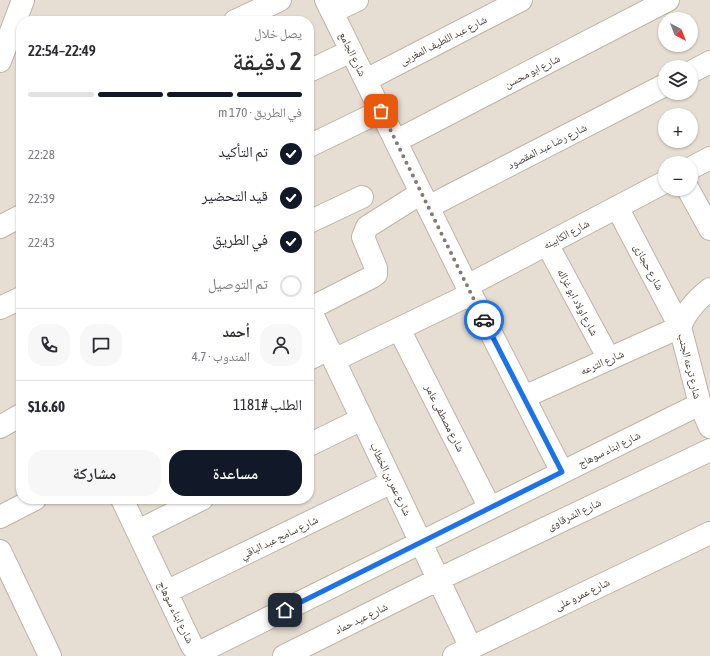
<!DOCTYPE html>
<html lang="ar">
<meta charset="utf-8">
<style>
body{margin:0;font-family:"Asap Condensed","Noto Naskh Arabic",sans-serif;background:#f7f7f7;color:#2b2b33;direction:rtl;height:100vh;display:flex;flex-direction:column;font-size:15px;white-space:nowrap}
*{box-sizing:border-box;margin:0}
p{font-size:13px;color:#7c7c81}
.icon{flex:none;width:22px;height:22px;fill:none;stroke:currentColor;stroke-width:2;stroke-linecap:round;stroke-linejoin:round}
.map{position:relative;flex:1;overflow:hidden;direction:ltr}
.side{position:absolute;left:16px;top:16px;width:298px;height:488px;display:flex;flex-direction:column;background:#fff;border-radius:16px;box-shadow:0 1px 3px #0004;direction:rtl}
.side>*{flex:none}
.needle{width:26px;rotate:138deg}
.buttons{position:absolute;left:658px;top:12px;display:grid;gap:8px}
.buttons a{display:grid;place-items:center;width:40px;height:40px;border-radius:50%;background:#fff;box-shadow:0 1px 3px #0004;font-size:20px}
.pin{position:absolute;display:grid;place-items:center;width:34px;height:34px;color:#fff;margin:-17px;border-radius:8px;box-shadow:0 2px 6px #0006}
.courier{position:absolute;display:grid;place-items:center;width:40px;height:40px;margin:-20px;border:3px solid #1a73e8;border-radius:50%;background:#fff;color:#222;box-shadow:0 1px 5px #0007}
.head em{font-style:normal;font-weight:600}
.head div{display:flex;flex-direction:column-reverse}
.head{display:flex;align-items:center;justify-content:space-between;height:68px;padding:0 12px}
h1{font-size:26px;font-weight:600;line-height:30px}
.bar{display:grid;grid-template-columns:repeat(4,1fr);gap:6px 4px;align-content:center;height:48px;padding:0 12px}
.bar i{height:5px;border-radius:3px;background:#e1e1e2}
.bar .current{background:#111827}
.bar p{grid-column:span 4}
.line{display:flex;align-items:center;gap:10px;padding:0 12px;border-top:1px solid #e1e1e2}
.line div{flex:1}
.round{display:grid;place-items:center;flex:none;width:42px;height:42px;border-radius:16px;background:#f7f7f7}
ol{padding:0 12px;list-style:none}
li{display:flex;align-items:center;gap:12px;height:44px}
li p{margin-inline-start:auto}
li .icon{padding:4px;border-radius:50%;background:#111827;color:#fff;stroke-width:4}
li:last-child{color:#7c7c81}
li i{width:22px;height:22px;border:2px solid #e1e1e2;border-radius:50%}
.primary-button{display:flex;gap:8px;margin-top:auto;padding:8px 12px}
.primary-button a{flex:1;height:46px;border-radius:16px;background:#111827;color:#fff;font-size:16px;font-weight:600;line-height:46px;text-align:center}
.primary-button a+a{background:#f7f7f7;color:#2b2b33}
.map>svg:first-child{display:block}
</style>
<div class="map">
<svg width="710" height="656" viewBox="0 0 710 656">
<rect width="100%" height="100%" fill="#f2ede4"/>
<path fill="#e6ded2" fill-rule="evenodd" d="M0 0H710V656H0ZM665 19H691V45H665ZM21 21H309V499H21ZM665 67H691V93H665ZM665 115H691V141H665ZM665 163H691V189H665Z"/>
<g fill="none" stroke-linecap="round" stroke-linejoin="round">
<defs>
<path id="street" d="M326 0 467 286 562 472
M332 12 357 0
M235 21 280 0
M0 61 23 0
M309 71 351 51
M691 72 710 62
M366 80 521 0
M396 141 668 0
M309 146 381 111
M691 168 710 158
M688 189 710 229
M428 207 665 85
M309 222 362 197
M0 227 21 216
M547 244 609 359
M467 286 665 182
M710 289C696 300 686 311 680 327L700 404 710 427
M0 308 21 298
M309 309 372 277 376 274V268L363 237 367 227 421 193
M309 310 312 314 471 648
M399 329 490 508
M309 359 329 349
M334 360 471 294
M524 397 680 327 617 207
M0 427 21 415
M309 445 362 419
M122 499 192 646 196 650H204L700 404
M0 517 35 499
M138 531 202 499
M0 551 50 656
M166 592 392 482
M284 656 439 579 710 450
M454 656 710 533"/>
</defs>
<use href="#street" stroke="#beb4a7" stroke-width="24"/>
<use href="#street" stroke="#fff" stroke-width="22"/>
</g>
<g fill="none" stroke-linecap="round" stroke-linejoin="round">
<path stroke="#827b72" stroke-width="4" stroke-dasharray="0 7.2" d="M381 111 484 320"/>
<path stroke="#1a73e8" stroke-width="5" d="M285 610 562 472 484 320"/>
</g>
<g text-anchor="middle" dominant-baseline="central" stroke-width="3.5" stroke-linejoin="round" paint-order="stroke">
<g font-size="11" fill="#453d34" stroke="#fff">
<text transform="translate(443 40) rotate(-27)">شارع عبد اللطيف المغربى</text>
<text transform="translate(353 54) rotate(64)">شارع الجامع</text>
<text transform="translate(532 71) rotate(-27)">شارع ابو محسن</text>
<text transform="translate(547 146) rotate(-27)">شارع رضا عبد المقصود</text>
<text transform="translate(566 234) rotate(-28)">شارع الكابينه</text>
<text transform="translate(649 267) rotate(62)">شارع حجازى</text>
<text transform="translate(578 302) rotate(62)">شارع اولاد ابو غزاله</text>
<text transform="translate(602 362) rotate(-24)">شارع الترعه</text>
<text transform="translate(690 366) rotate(76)">شارع ترعه الجنب</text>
<text transform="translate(445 418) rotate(63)">شارع مصطفى عامر</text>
<text transform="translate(609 449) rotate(-26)">شارع ابناء سوهاج</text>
<text transform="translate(391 479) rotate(64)">شارع عمر بن الخطاب</text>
<text transform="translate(574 514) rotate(-26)">شارع الشرقاوى</text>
<text transform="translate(279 537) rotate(-26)">شارع سامح عبد الباقي</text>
<text transform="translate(582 594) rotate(-26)">شارع عمرو على</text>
<text transform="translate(176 612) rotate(64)">شارع ابناء سوهاج</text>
<text transform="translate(361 618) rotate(-26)">شارع عيد حماد</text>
</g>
</g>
</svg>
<div class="buttons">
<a><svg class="needle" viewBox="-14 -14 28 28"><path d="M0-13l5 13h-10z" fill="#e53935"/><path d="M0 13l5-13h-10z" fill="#7c7c81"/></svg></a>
<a><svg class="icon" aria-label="layers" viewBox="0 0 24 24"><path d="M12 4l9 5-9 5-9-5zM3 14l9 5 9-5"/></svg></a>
<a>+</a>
<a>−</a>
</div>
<div class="pin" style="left:381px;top:111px;background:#ea580c"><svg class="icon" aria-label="bag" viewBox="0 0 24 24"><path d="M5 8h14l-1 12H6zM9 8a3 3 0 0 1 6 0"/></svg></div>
<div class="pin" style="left:285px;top:610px;background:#1f2937"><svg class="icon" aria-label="home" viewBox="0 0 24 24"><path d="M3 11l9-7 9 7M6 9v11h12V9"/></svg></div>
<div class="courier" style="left:484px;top:320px"><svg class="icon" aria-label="car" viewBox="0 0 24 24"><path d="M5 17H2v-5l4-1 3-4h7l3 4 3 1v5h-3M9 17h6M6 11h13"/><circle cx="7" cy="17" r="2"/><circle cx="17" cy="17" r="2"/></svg></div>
<section class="side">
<div class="head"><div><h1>2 دقيقة</h1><p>يصل خلال</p></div><em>22:49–22:54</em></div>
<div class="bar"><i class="current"></i><i class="current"></i><i class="current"></i><i></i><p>في الطريق · 170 m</p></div>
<ol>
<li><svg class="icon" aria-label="check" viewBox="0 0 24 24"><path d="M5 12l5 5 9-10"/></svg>تم التأكيد<p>22:28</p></li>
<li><svg class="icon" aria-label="check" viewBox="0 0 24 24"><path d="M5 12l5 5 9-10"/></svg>قيد التحضير<p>22:39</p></li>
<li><svg class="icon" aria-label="check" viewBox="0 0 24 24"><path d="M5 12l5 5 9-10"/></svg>في الطريق<p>22:43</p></li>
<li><i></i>تم التوصيل</li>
</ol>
<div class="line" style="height:72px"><a class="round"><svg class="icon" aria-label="person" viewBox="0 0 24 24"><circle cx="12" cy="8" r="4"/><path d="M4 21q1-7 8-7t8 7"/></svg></a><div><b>أحمد</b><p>المندوب · 4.7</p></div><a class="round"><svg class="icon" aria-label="chat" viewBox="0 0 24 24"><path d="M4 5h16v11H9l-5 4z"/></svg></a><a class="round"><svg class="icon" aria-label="phone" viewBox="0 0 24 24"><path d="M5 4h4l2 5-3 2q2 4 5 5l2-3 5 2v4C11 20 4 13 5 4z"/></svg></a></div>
<div class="line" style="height:52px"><div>الطلب #1181</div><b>$16.60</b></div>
<div class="primary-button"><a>مساعدة</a><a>مشاركة</a></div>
</section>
</div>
